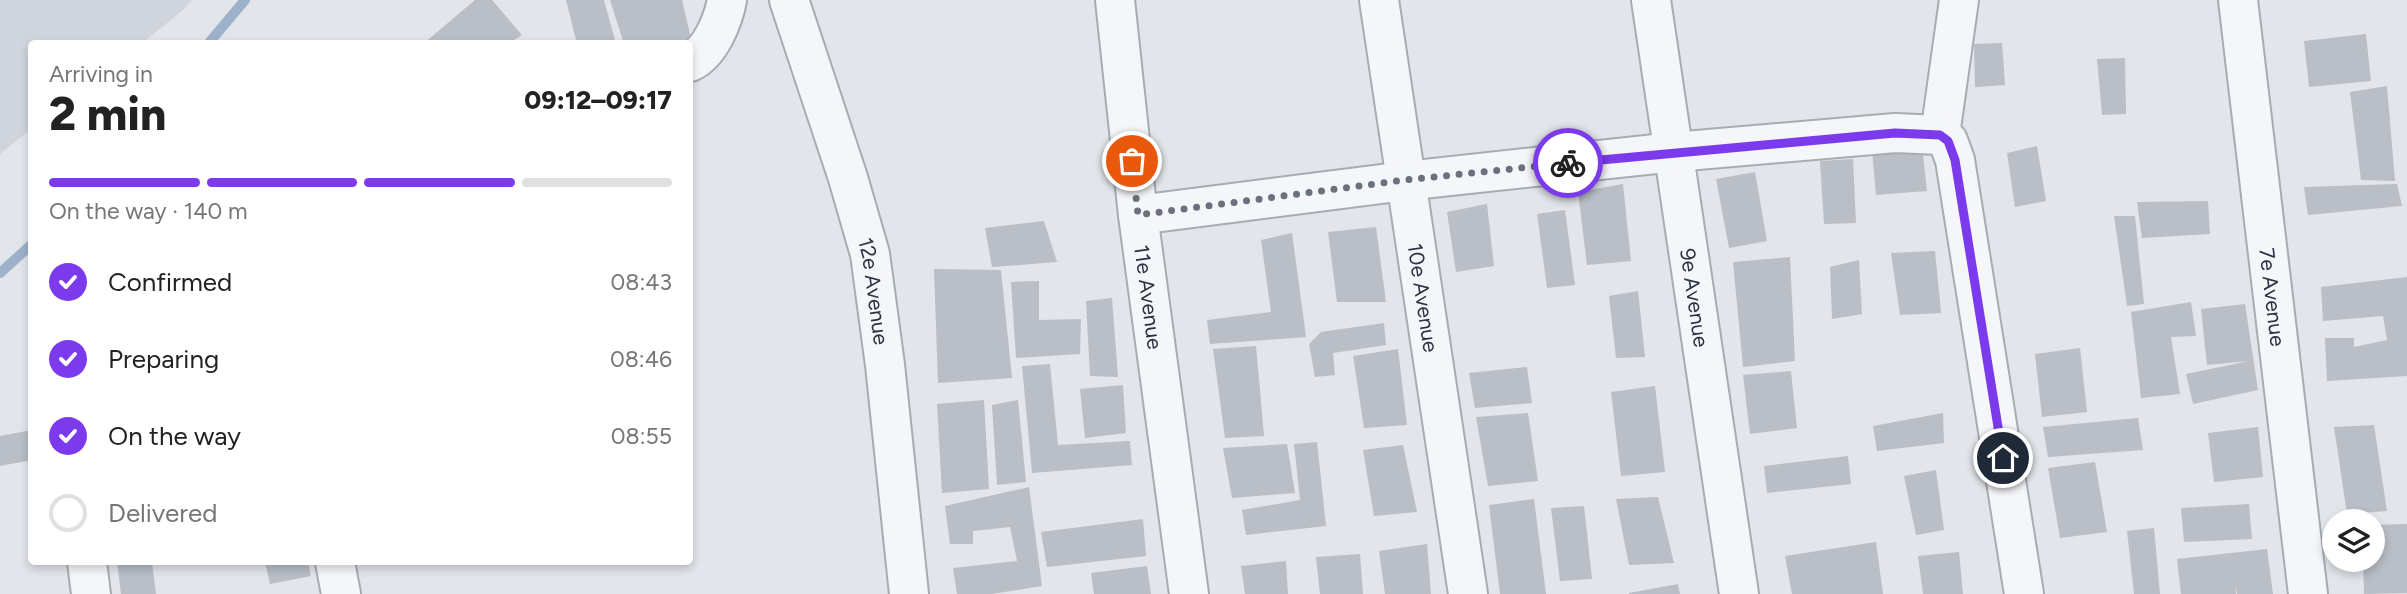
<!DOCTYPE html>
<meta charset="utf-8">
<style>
body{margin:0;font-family:Figtree,sans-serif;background:#f2f2f2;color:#222;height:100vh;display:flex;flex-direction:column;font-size:26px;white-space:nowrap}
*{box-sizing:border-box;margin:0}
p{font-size:23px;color:#767676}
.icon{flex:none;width:38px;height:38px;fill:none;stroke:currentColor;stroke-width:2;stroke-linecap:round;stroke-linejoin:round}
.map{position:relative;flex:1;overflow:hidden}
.panel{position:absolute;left:28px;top:40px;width:665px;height:525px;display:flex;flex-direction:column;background:#fff;border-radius:7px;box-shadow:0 4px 10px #0003}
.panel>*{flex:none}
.controls{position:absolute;left:2322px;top:509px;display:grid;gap:14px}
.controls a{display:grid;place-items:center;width:63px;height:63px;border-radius:50%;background:#fff;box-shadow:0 4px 10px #0003;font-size:35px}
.pin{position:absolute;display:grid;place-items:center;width:60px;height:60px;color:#fff;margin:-30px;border:4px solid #fff;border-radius:50%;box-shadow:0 2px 7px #0007}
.courier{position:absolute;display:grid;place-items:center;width:70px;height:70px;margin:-35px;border:5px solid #7c3aed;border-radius:50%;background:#fff;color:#222;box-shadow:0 2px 9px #0007}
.head em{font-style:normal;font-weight:800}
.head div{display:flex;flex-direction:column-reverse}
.head{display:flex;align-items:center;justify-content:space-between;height:119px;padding:0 21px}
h1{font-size:46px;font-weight:800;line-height:52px}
.bar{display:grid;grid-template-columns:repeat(4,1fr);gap:10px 7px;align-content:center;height:84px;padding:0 21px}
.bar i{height:9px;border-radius:5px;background:#e0e0e0}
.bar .selected{background:#7c3aed}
.bar p{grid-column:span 4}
ol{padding:0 21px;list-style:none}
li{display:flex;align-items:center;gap:21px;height:77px}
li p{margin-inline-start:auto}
li .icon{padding:7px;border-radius:50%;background:#7c3aed;color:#fff;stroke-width:4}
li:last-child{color:#767676}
li i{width:38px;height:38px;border:4px solid #e0e0e0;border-radius:50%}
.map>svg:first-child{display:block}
</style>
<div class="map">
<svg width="2407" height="594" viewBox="0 0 2407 594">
<rect width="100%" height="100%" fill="#e2e5ea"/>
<path fill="#d0d4dc" d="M0 0H192L182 11 141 44H32L31 129 0 154Z"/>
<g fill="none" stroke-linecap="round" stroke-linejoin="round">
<path stroke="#9db2ca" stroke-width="10" d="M208 44 245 0
M0 273 32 244"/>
</g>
<path fill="#b9bec7" d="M475 0H492L522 35 508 44H423Z
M566 0H604L616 44H577Z
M610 0H682L694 51 690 44H624Z
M2366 34 2371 81 2309 87 2304 41Z
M2002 43 2005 85 1975 87 1974 44Z
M2125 58 2126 114 2102 115 2097 59Z
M2387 86 2395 181 2361 180 2350 92Z
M1922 145 1927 191 1876 195 1872 150Z
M2037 146 2046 201 2015 207 2007 153Z
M1853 159 1856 223 1824 224 1820 161Z
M1755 172 1767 241 1729 248 1716 179Z
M1623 184 1631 261 1587 265 1578 192Z
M2397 184 2402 206 2308 215 2304 187Z
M2208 201 2210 234 2142 238 2137 202Z
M1487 204 1494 266 1456 272 1447 212Z
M1565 210 1575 285 1547 288 1537 214Z
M2114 216H2135L2144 304 2127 306Z
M1044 221 1057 262 992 267 985 228Z
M1376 227 1386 302H1337L1328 232Z
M1292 233 1306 337 1210 344 1207 320 1271 312 1261 240Z
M1935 251 1941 313 1900 315 1891 253Z
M1790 257 1795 361 1743 367 1733 262Z
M1859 260 1862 314 1832 319 1830 267Z
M934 269 1001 270 1012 378 938 383Z
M2407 277V376L2327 381 2325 338H2354V347L2387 340 2383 316 2323 321 2321 287Z
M1039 281V320L1081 319 1080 354 1016 358 1011 282Z
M1638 291 1645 357 1616 358 1609 296Z
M1112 298 1118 377 1090 376 1086 301Z
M2191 302 2196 336 2171 337 2180 394 2141 398 2131 312Z
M2245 304 2258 390 2193 404 2186 374 2249 361 2207 365 2201 309Z
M1384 323 1386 345 1333 353 1335 375 1315 377 1309 344 1321 332Z
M1256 346 1264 436 1225 438 1213 349Z
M2080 348 2087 412 2042 417 2035 354Z
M1398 349 1407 425 1364 428 1353 356Z
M1050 364 1058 445 1130 441 1132 465 1032 473 1022 366Z
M1527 367 1532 403 1475 408 1469 373Z
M1791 371 1797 428 1750 434 1743 375Z
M1123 385 1126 433 1085 438 1080 389Z
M1655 386 1665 472 1621 476 1611 392Z
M984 400 989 489 942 493 937 404Z
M1018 400 1026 482 997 485 992 405Z
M1528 413 1538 481 1488 486 1476 417Z
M1943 413 1944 443 1877 451 1873 426Z
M2138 418 2143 450 2048 457 2043 427Z
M2374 425 2387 511 2347 514 2334 427Z
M2258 427 2263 477 2214 482 2208 433Z
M32 430V460L0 466V436Z
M1317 442 1326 526 1246 535 1242 510 1300 500 1294 444Z
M1287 444 1295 493 1232 498 1223 448Z
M1403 445 1417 512 1374 516 1363 450Z
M1848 456 1851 484 1767 493 1764 466Z
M2095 462 2107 532 2060 538 2048 468Z
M1936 470 1944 530 1916 535 1904 476Z
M1029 487 1042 586 992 594H957L953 568 1017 561 1010 527 973 531V544H950L945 506Z
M1658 497 1674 563 1629 565 1616 499Z
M1534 499 1546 594H1500L1489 505Z
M2249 504 2252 539 2184 542 2181 508Z
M1584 506 1592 579 1560 581 1551 508Z
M1143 519 1146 556 1047 567 1041 532Z
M2407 524V593L2364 594 2363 560H2373V525Z
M2154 528 2160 594H2134L2127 531Z
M1876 542 1883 594H1792L1785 556Z
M1427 544 1431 594H1385L1379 551Z
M2267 549 2273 594H2237L2235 584 2236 594H2181L2177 559Z
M1959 552 1963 594H1923L1918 556Z
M1360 554 1363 594H1320L1316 557Z
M1286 561 1288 594H1245L1241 566Z
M117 562H152L156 594H121Z
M265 562H308L311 576 270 584Z
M1147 566 1151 594H1094L1091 573Z
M1678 584 1680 594H1629V593Z"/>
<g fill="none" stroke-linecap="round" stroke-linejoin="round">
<defs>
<g id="minor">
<path id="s1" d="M789 0 848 178 870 254 885 365 909 594"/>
<path id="s2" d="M1115 0 1138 215 1189 594"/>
<path id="s3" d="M1379 0 1468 594"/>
<path id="s4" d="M1651 0 1739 594"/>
<path id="s5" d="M2238 0 2308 594"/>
<path d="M690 62C710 53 723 21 727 0"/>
<path d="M1940 135 1959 0"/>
<path d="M1138 215 1405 181 1674 152 1895 133 1940 135 1948 141 1955 160 2024 594"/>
<path d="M87 562 91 594"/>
<path d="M335 562 341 594"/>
</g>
</defs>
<use href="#minor" stroke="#a7acb4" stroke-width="42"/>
<use href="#minor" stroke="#f5f6f9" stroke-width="38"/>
</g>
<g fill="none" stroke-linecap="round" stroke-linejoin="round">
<path stroke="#6a717d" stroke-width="7" stroke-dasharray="0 12.6" d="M1132 161 1138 215 1405 180 1568 163"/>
<path stroke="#7c3aed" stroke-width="9" d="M1568 163 1895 133 1940 135 1948 141 1955 160 2003 458"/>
</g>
<g text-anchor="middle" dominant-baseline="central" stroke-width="5" stroke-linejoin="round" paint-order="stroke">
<g font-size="21" fill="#2a3242" stroke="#f2f4f8">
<text stroke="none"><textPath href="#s1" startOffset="304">12e Avenue</textPath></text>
<text stroke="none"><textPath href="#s2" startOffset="299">11e Avenue</textPath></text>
<text stroke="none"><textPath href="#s3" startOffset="301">10e Avenue</textPath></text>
<text stroke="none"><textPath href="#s4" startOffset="301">9e Avenue</textPath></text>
<text stroke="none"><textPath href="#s5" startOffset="299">7e Avenue</textPath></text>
</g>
</g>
</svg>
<div class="controls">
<a><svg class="icon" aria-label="layers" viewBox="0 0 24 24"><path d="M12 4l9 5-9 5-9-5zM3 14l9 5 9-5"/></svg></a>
</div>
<div class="pin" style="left:1132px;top:161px;background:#ea580c"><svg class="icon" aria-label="bag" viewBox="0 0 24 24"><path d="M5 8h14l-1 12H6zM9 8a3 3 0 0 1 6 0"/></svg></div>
<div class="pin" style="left:2003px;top:458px;background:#1f2937"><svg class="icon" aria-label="home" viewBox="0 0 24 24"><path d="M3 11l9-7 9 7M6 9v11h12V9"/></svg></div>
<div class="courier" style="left:1568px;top:163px"><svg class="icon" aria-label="bike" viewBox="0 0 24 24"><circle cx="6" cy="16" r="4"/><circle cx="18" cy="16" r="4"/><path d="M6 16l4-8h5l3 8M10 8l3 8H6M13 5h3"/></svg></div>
<section class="panel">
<div class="head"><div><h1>2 min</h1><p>Arriving in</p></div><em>09:12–09:17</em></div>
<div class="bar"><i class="selected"></i><i class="selected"></i><i class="selected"></i><i></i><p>On the way · 140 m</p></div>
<ol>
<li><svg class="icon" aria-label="check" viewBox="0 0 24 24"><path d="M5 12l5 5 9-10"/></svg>Confirmed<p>08:43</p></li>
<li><svg class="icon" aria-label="check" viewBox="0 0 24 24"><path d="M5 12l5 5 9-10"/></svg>Preparing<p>08:46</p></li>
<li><svg class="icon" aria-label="check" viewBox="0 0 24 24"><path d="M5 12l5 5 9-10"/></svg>On the way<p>08:55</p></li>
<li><i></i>Delivered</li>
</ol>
</section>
</div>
